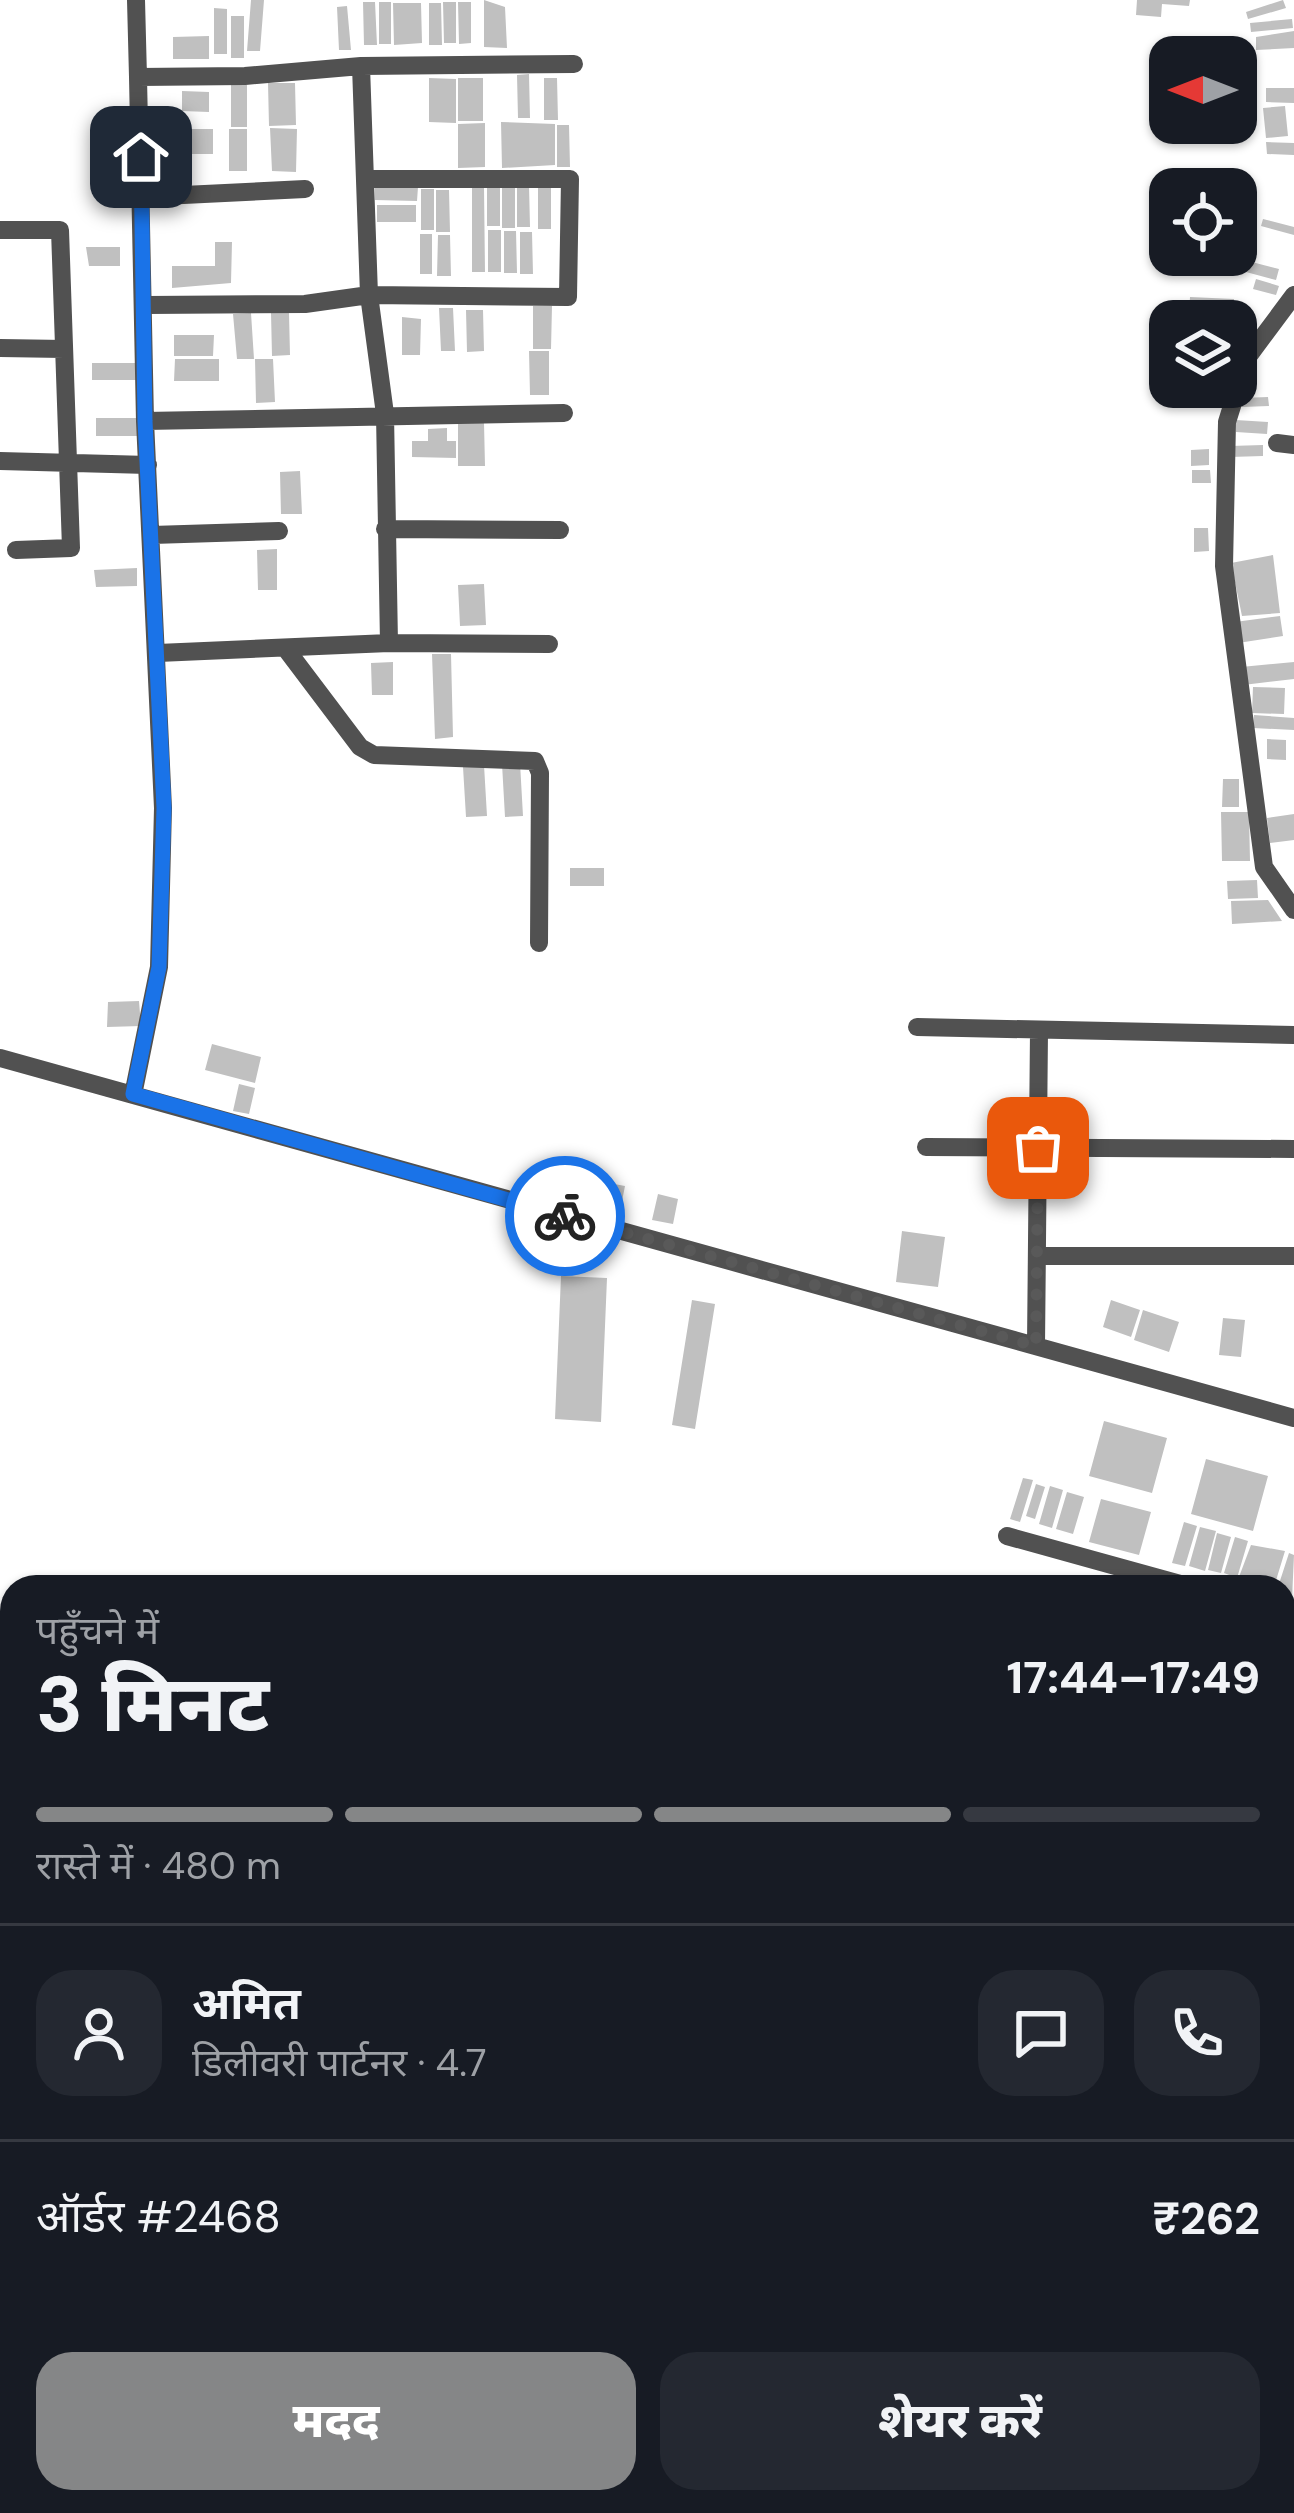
<!DOCTYPE html>
<html lang="hi">
<meta charset="utf-8">
<style>
body{margin:0;font-family:"DM Sans","Noto Sans Devanagari",sans-serif;background:#242831;color:#f1f3f6;height:100vh;display:flex;flex-direction:column;font-size:45px;white-space:nowrap}
*{box-sizing:border-box;margin:0}
p{font-size:39px;color:#9ea1a6}
.icon{flex:none;width:66px;height:66px;fill:none;stroke:currentColor;stroke-width:2;stroke-linecap:round;stroke-linejoin:round}
.map{position:relative;flex:1;overflow:hidden}
.details{position:absolute;left:0px;top:1575px;width:1296px;height:939px;display:flex;flex-direction:column;background:#171b24;border-radius:36px 36px 0 0;box-shadow:0 3px 9px #0004}
.details>*{flex:none}
.needle{width:78px;rotate:270deg}
.buttons{position:absolute;left:1149px;top:36px;display:grid;gap:24px}
.buttons a{display:grid;place-items:center;width:108px;height:108px;border-radius:24px;background:#171b24;box-shadow:0 3px 9px #0004;font-size:60px}
.pin{position:absolute;display:grid;place-items:center;width:102px;height:102px;color:#fff;margin:-51px;border-radius:24px;box-shadow:0 6px 18px #0006}
.courier{position:absolute;display:grid;place-items:center;width:120px;height:120px;margin:-60px;border:9px solid #1a73e8;border-radius:50%;background:#fff;color:#222;box-shadow:0 3px 15px #0007}
.headline em{font-style:normal;font-weight:800}
.headline div{display:flex;flex-direction:column-reverse}
.headline{display:flex;align-items:center;justify-content:space-between;height:204px;padding:0 36px}
h1{font-size:78px;font-weight:800;line-height:90px}
.bar{display:grid;grid-template-columns:repeat(4,1fr);gap:18px 12px;align-content:center;height:144px;padding:0 36px}
.bar i{height:15px;border-radius:9px;background:#363941}
.bar .selected{background:#858687}
.bar p{grid-column:span 4}
.line{display:flex;align-items:center;gap:30px;padding:0 36px;border-top:3px solid #363941}
.line div{flex:1}
.round{display:grid;place-items:center;flex:none;width:126px;height:126px;border-radius:36px;background:#242831}
.cta{display:flex;gap:24px;margin-top:auto;padding:24px 36px}
.cta a{flex:1;height:138px;border-radius:36px;background:#858687;color:#fff;font-size:48px;font-weight:800;line-height:138px;text-align:center}
.cta a+a{background:#242831;color:#f1f3f6}
.map>svg:first-child{display:block}
</style>
<div class="map">
<svg width="1294" height="2513" viewBox="0 0 1294 2513">
<rect width="100%" height="100%" fill="#fff"/>
<path fill="#c0c0c0" d="M251 0H264L260 51H247Z
M484 0 505 7 507 48 484 47Z
M1137 0H1190L1189 6 1162 4 1161 17 1136 15Z
M1283 0 1286 8 1248 19 1246 12Z
M363 2H375L377 45H364Z
M379 2H391V44H379Z
M443 2H456V43H444Z
M458 2H471V43L459 44Z
M393 3H421L422 43 394 45Z
M429 3H441L442 45H429Z
M347 6 351 50H339L337 7Z
M214 8 227 9V54H214Z
M231 16H244V58H231Z
M1292 19 1293 28 1251 32 1250 23Z
M1294 31V48L1256 50V37Z
M209 36V59H173V37Z
M529 74 530 118H518L517 75Z
M429 78 456 79V123L429 122Z
M458 78H483V121H458Z
M544 78H557L558 120H544Z
M268 83H295L296 125 269 126Z
M231 84 247 85V127H231Z
M1266 88H1294V103L1266 102Z
M182 91 209 92V112L182 111Z
M1285 106 1288 136 1266 138 1263 108Z
M501 122 555 124V165L502 168Z
M485 123V167L458 168V124Z
M557 125H569L570 167H557Z
M270 128 297 129 296 172 272 171Z
M174 129H213V154H173Z
M229 129H247V171H229Z
M1266 142 1294 143V155L1267 154Z
M487 185H500V226H487Z
M517 185H529L530 227H517Z
M502 186H515V228H502Z
M375 187H418L417 201 375 200Z
M472 187H484L485 272H472Z
M538 187H551V229H538Z
M421 189H434V230H421Z
M436 190H449L450 232H436Z
M377 205H416V222H377Z
M1263 219 1294 227V235L1261 226Z
M488 230H501V272H488Z
M504 231H516L517 273H504Z
M520 232H532L533 274H520Z
M420 234H432V274H420Z
M438 235H450L451 276H437Z
M215 242H232L231 283 172 288V266H215Z
M86 247H120V266H89Z
M1248 261 1279 269 1276 280 1246 272Z
M1256 279 1279 286 1276 295 1253 289Z
M1190 297 1234 299 1233 318 1189 316Z
M533 306H552L551 349H533Z
M439 308H453L455 351H441Z
M466 310H483L484 351 467 352Z
M251 313 254 359H237L233 314Z
M271 313H289L290 355 272 356Z
M402 317 421 319 420 355H402Z
M174 335H214L213 356H174Z
M529 351H549V395H530Z
M175 359H219V381H174Z
M255 359H273L275 402 256 403Z
M92 363H139V380H92Z
M1268 397 1269 406 1242 407 1241 398Z
M96 418H141V436H96Z
M1236 420 1268 422 1267 434 1236 432Z
M458 423H484L485 466H458Z
M447 428V441H456V458L412 457V441H428V429Z
M1263 445V456L1230 457V446Z
M1209 449V465L1191 466V450Z
M1192 470H1210L1211 483H1192Z
M300 471 302 514H281L280 472Z
M1194 528H1208L1209 551 1194 552Z
M277 549V590H258L257 550Z
M1273 555 1280 613 1242 616 1231 563Z
M137 568V586L96 587 94 570Z
M484 584 486 625 460 626 458 585Z
M1280 616 1283 636 1238 643 1235 622Z
M432 654H451L453 737 435 739Z
M393 662V695H372L371 663Z
M1294 662V679L1243 685 1241 667Z
M1253 687 1285 688 1284 714 1252 713Z
M1254 715 1294 718V730L1253 728Z
M1267 739 1286 740V760L1267 759Z
M520 763 523 816 505 817 502 764Z
M484 765 487 816 466 817 463 767Z
M1223 779H1239V807H1222Z
M1221 812H1249L1250 861H1222Z
M1294 814V840L1270 843 1267 818Z
M570 868H604V886H570Z
M1257 880 1258 898 1228 899 1227 881Z
M1268 900 1282 921 1232 924 1231 901Z
M139 1001 141 1026 107 1027 108 1002Z
M212 1044 261 1057 255 1083 205 1070Z
M239 1084 255 1088 249 1114 233 1111Z
M593 1180 625 1186 622 1201 590 1196Z
M658 1194 678 1199 673 1224 652 1220Z
M902 1231 945 1237 938 1287 896 1282Z
M561 1276 607 1278 601 1422 555 1419Z
M692 1300 715 1304 695 1429 672 1425Z
M1111 1300 1140 1310 1131 1337 1103 1327Z
M1143 1310 1179 1322 1169 1352 1134 1340Z
M1223 1318 1245 1320 1241 1357 1219 1355Z
M1104 1421 1167 1438 1152 1493 1089 1476Z
M1206 1459 1268 1476 1253 1531 1191 1514Z
M1023 1478 1033 1480 1020 1522 1010 1519Z
M1036 1484 1045 1487 1035 1519 1026 1516Z
M1050 1486 1063 1490 1052 1528 1039 1524Z
M1067 1492 1084 1497 1073 1534 1056 1529Z
M1101 1499 1151 1512 1139 1555 1089 1542Z
M1184 1522 1197 1526 1185 1566 1172 1563Z
M1200 1527 1216 1531 1205 1571 1189 1566Z
M1217 1533 1231 1537 1221 1573 1208 1570Z
M1235 1537 1248 1541 1237 1578 1224 1573Z
M1251 1545 1285 1551 1274 1587 1239 1577Z
M1289 1553 1294 1555 1292 1599 1278 1587Z
M1284 1713H1294V1756H1284Z"/>
<g fill="none" stroke-linecap="round" stroke-linejoin="round">
<path stroke="#515151" stroke-width="18" d="M136 0 138 77 245 76 361 66 369 295 385 414 389 643
M361 66 574 64
M142 197 305 189
M0 230H60L71 548 16 550
M1294 295 1247 358 1227 422 1224 566 1264 867 1294 910
M146 305 305 304 369 295 568 297 570 179H366
M0 348 64 349
M145 421 564 413
M1277 443 1294 445
M0 461 148 465
M385 529 560 530
M152 535 279 531
M286 649 360 747 374 755 535 761 540 773 539 943
M158 653 389 643 549 644
M917 1027 1294 1035
M0 1058 1294 1418
M133 1095 159 967 163 808 145 421 138 77
M926 1147 1294 1149
M1037 1256H1294
M1036 1346 1039 1031
M1007 1536 1191 1587
M1284 1613 1294 1615
M1288 1663H1294
M1284 1774H1294
M1284 1889 1294 1890
M1284 2003 1294 2004
M1155 2502 1192 2513"/>
<path stroke="#000" stroke-width="6" stroke-dasharray="18 6 3 6" stroke-linecap="butt" d="M0 2231 12 2245
M0 2258 12 2271
M224 2502 234 2513"/>
</g>
<g fill="none" stroke-linecap="round" stroke-linejoin="round">
<path stroke="#595959" stroke-width="12" stroke-dasharray="0 21.6" d="M565 1216 1036 1346 1038 1148"/>
<path stroke="#1a73e8" stroke-width="15" d="M141 157 145 421 164 808 159 967 133 1094 565 1216"/>
</g>
</svg>
<div class="buttons">
<a><svg class="needle" viewBox="-14 -14 28 28"><path d="M0-13l5 13h-10z" fill="#e53935"/><path d="M0 13l5-13h-10z" fill="#9ea1a6"/></svg></a>
<a><svg class="icon" aria-label="locate" viewBox="0 0 24 24"><circle cx="12" cy="12" r="6"/><path d="M12 2v4M12 18v4M2 12h4M18 12h4"/></svg></a>
<a><svg class="icon" aria-label="layers" viewBox="0 0 24 24"><path d="M12 4l9 5-9 5-9-5zM3 14l9 5 9-5"/></svg></a>
</div>
<div class="pin" style="left:1038px;top:1148px;background:#ea580c"><svg class="icon" aria-label="bag" viewBox="0 0 24 24"><path d="M5 8h14l-1 12H6zM9 8a3 3 0 0 1 6 0"/></svg></div>
<div class="pin" style="left:141px;top:157px;background:#1f2937"><svg class="icon" aria-label="home" viewBox="0 0 24 24"><path d="M3 11l9-7 9 7M6 9v11h12V9"/></svg></div>
<div class="courier" style="left:565px;top:1216px"><svg class="icon" aria-label="bike" viewBox="0 0 24 24"><circle cx="6" cy="16" r="4"/><circle cx="18" cy="16" r="4"/><path d="M6 16l4-8h5l3 8M10 8l3 8H6M13 5h3"/></svg></div>
<section class="details">
<div class="headline"><div><h1>3 मिनट</h1><p>पहुँचने में</p></div><em>17:44–17:49</em></div>
<div class="bar"><i class="selected"></i><i class="selected"></i><i class="selected"></i><i></i><p>रास्ते में · 480 m</p></div>
<div class="line" style="height:216px"><a class="round"><svg class="icon" aria-label="person" viewBox="0 0 24 24"><circle cx="12" cy="8" r="4"/><path d="M4 21q1-7 8-7t8 7"/></svg></a><div><b>अमित</b><p>डिलीवरी पार्टनर · 4.7</p></div><a class="round"><svg class="icon" aria-label="chat" viewBox="0 0 24 24"><path d="M4 5h16v11H9l-5 4z"/></svg></a><a class="round"><svg class="icon" aria-label="phone" viewBox="0 0 24 24"><path d="M5 4h4l2 5-3 2q2 4 5 5l2-3 5 2v4C11 20 4 13 5 4z"/></svg></a></div>
<div class="line" style="height:156px"><div>ऑर्डर #2468</div><b>₹262</b></div>
<div class="cta"><a>मदद</a><a>शेयर करें</a></div>
</section>
</div>
